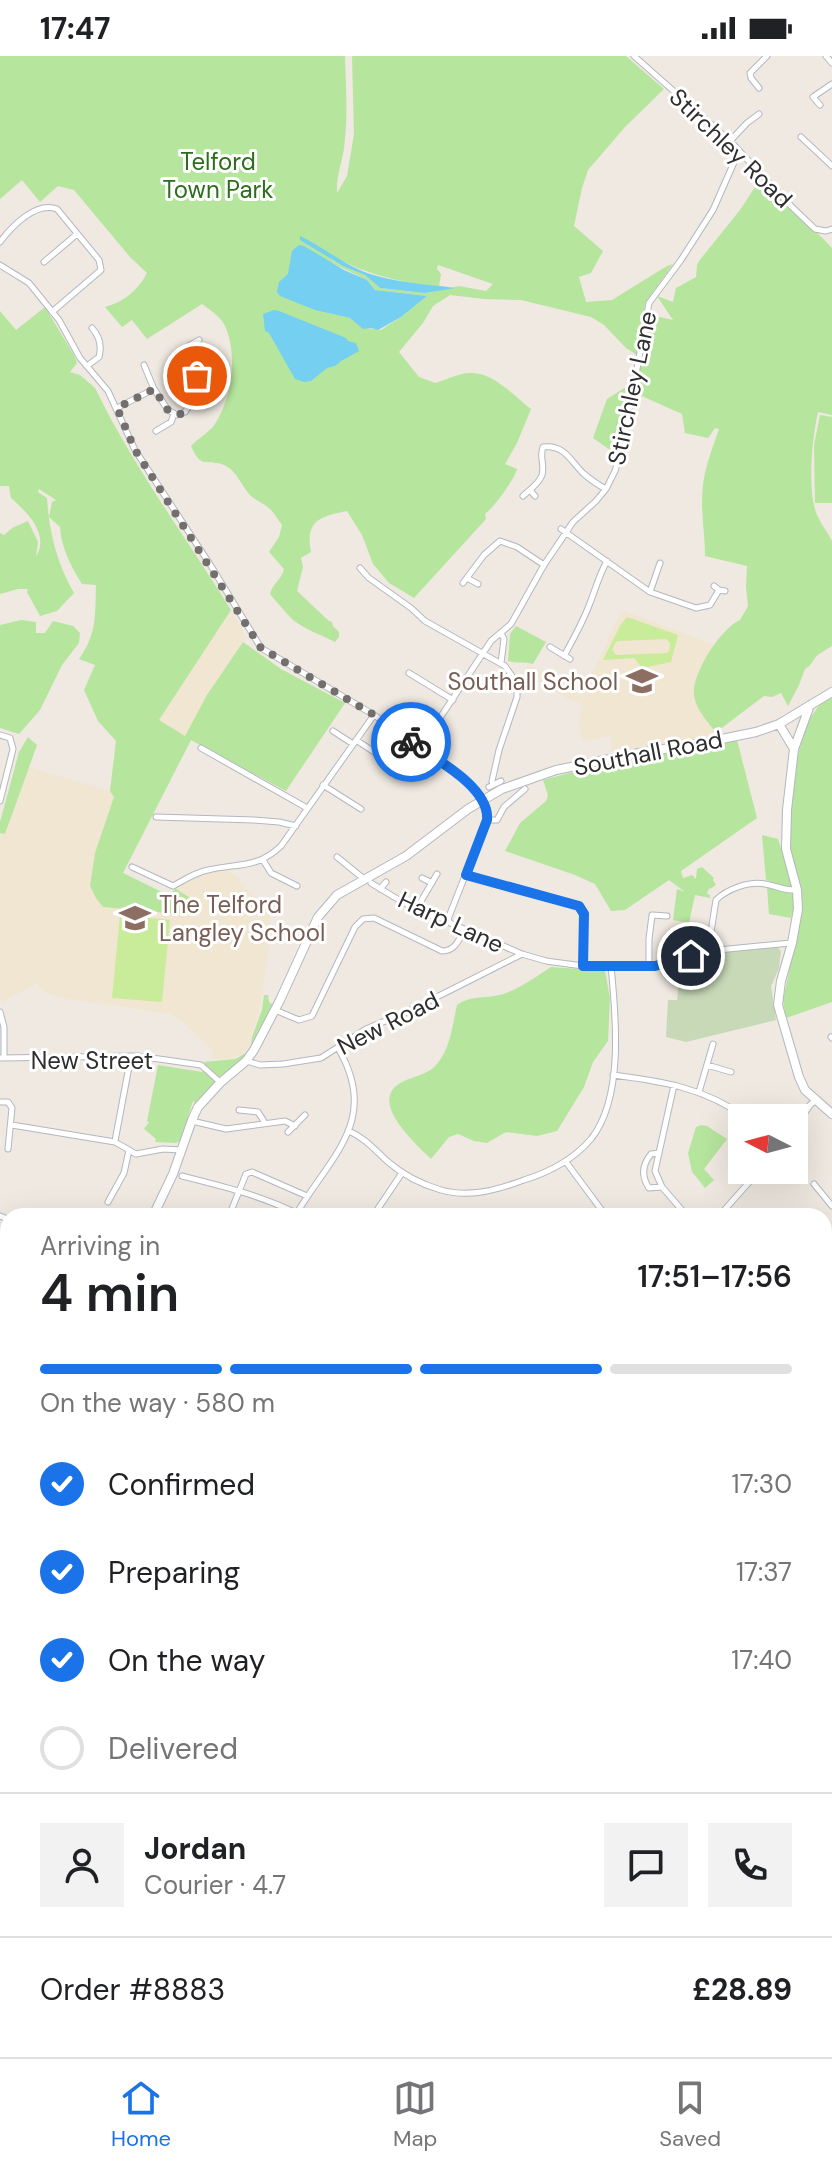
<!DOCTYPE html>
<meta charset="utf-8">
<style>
body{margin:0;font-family:"DM Sans",sans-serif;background:#f2f2f2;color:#202124;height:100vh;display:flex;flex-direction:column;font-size:30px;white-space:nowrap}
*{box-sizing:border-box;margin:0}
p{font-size:26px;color:#757577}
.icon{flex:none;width:44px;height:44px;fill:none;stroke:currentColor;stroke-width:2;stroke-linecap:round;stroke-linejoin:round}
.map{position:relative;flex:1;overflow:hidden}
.side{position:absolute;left:0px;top:1152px;width:832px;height:850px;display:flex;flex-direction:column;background:#fff;border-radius:24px 24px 0 0;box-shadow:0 8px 32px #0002}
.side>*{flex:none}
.needle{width:52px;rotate:276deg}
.tools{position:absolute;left:728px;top:1048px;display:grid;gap:16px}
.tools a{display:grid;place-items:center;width:80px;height:80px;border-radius:0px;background:#fff;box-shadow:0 8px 32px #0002;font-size:40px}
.pin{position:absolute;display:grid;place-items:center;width:68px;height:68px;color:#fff;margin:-34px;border:4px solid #fff;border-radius:50%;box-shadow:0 2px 8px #0007}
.courier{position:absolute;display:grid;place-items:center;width:80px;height:80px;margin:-40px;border:6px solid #1a73e8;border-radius:50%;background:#fff;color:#222;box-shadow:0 2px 10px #0007}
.head em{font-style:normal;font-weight:600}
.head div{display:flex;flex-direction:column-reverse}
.head{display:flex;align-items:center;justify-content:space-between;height:136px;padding:0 40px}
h1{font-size:52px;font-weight:600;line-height:60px}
.bar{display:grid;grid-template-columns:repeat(4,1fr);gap:12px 8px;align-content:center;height:96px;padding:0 40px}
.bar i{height:10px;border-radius:6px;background:#e0e0e0}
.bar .selected{background:#1a73e8}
.bar p{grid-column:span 4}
.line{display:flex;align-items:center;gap:20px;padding:0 40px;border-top:2px solid #e0e0e0}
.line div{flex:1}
.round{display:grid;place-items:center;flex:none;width:84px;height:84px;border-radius:0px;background:#f2f2f2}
ol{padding:0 40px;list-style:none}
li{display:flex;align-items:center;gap:24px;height:88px}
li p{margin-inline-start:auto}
li .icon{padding:8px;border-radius:50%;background:#1a73e8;color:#fff;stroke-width:4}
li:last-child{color:#757577}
li i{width:44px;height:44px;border:4px solid #e0e0e0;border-radius:50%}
.status{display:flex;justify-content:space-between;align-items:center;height:56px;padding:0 40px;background:#fff;direction:ltr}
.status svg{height:22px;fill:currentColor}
.tab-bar{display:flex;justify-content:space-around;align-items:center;height:112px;border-top:2px solid #e0e0e0;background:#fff;font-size:22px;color:#757577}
.tab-bar a{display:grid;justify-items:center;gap:4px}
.tab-bar .selected{color:#1a73e8}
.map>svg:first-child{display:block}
</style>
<div class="status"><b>17:47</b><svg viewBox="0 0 49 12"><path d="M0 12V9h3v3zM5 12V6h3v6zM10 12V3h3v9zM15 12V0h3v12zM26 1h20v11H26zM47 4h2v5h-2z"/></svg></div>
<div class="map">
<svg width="832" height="2001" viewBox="0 0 832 2001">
<rect width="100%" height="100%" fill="#efe9e1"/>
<path fill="#e3e1e8" d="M54 1994H185L190 2001H54Z"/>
<path fill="#f0e6d1" d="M231 554 246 582 207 639 185 681 159 664Z
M622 554 715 589 698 615 694 629V639L700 656 717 678 613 698 610 680 583 685 578 669 582 651 580 647 564 641 523 616 528 608 581 641Z
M27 711 110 735 114 741 95 797 94 812 123 817 170 840 175 832 189 823 212 816 228 815 238 821 241 828 263 847 269 857 272 873 259 956 251 978 250 989 241 999 232 1002 209 1003 212 1001 213 995 181 964 170 958 59 941 41 934 37 927 3 946 0 941V777L6 778Z"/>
<path fill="#b6e59e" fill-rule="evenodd" d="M0 0H345C346 31 348 61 344 92 342 107 336 121 337 137L347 120 354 78 352 0H626L664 33 625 71 588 114 582 132 574 170 603 195 591 217 579 221 586 246 612 244 667 210 673 208 645 247 637 299 626 292 604 269 591 261 521 244 484 243 450 239 433 250 423 267 399 296 419 321 435 327C446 324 460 316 472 317 494 317 514 340 531 353L517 387 505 408 517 413C515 423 494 451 485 458L486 463 414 542 389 527 373 508 362 479 347 455C320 460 305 465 311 496L301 502 303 511 297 535 329 565 332 566 333 570 339 576V581L335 586C322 579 303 573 292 563 284 555 277 546 270 538 272 528 282 523 284 513L269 496 279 481 282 469C278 464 275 458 271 454 265 448 256 445 250 439 241 429 238 417 226 410 209 401 202 416 191 390 198 382 209 377 215 368 232 342 238 299 225 270 221 261 210 254 202 248L147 283 132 264 122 271 105 251C124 246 138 234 147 217L130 201 74 134 58 130 40 146 22 124 0 143ZM333 200C366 219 401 226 439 231L441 218 437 213 438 209 493 228 486 235 459 230 425 237 380 232 365 219 332 204ZM332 207 367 224 375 234 427 240 401 261 381 274 361 271 350 262 328 257Z
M759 125 799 158 832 192V359L818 356C812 382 806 440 819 463 823 471 828 477 832 485V590C826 594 819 597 815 602 811 607 811 610 805 613L799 629 788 650 781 637 772 641 764 640 719 674 717 678C708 666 696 654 694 639 691 618 722 571 740 564L748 550 746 531 747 510 705 500C705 476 700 454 703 429 705 410 713 391 719 373L715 372 708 382 685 377 682 358 635 337 646 258 673 264 657 240 673 246 676 232 696 221 697 209 699 205 740 154Z
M45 251 74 299 77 307 70 316 80 319 95 332C133 410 185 480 231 554L159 664 185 680 207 639 243 586 281 613 345 647 286 735 191 684 123 817 170 840 175 832 196 846 190 854 189 859 103 851 96 842 90 830 95 797 114 741 110 735 116 685 98 665 84 634 95 609 79 603C97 578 95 559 96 529L82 528C71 511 61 491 60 471L49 461 52 446 56 444 39 433 38 436 47 442C49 476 57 508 74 537L57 555 40 560 27 536 28 533H18L0 538V477L4 479 12 472 28 465 38 486 36 501C50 478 27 456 11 442L9 430H0V255L16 274Z
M629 329 621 372 613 396 593 382 607 343Z
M820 359 832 361V447H815L814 389Z
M21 564 36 566V577H45L53 565 73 570 80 577 79 587 62 609 40 654 19 678 0 672V569Z
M516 570 546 586 533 608C524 605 517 608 508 605L510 578Z
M832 637V946L786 962 783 944 801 861 802 835 790 794 791 756 798 698 808 665 825 641Z
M28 681 37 689 5 778 0 777V766L19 696Z
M737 684 757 762 681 815 683 822 692 819 696 823 697 813 702 811 714 822 713 824 716 829 710 833 709 832 707 838 710 839V842L695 839 689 867 673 864 677 833 685 836 669 824 625 854 611 855 595 828 575 819 505 795 520 767 546 745 548 739 543 724 584 713Z
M762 779 778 783 794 833 766 824Z
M767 831 787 836H795L797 841 791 862 769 858Z
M551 911 605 915 610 942 608 985 593 1006 584 1031 557 1075 537 1080 506 1076 487 1087 474 1085 458 1078 449 1081 431 1103C414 1086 365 1043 404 1025 415 1020 429 1018 437 1008 451 991 452 970 457 949 472 938 488 944 506 937 522 931 537 920 551 911Z
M264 939H268L269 946 273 949 258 989 198 1051 193 1045 180 1085 176 1087 155 1086 156 1083 144 1073 149 1066 147 1065 158 1009 202 1016 206 1012 204 1006 235 1003 246 997 251 989 252 981 262 954Z
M701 1069 707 1070 727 1083 704 1113 714 1124 705 1132 692 1116 688 1097 696 1071Z
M824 1298 832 1302V1531L824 1527Z
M8 1418V1669L0 1670V1422Z
M824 1866H826L828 1876 832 1880V2001H754L742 1994H824Z"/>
<path fill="#c8d9b8" d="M776 890 781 895 779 912 771 930 776 964 686 986 666 981 668 944H677L680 916 702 907 715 897Z"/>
<path fill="#c9ec9a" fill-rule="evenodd" d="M627 561 678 579 671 606 642 612 634 602 603 604 621 568ZM666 583 670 587 669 595 667 597 616 599 612 594 615 587 618 585Z
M120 859 170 864 162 946 112 942Z"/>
<path fill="#75cff0" d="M300 180C323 191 343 208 367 217 396 227 427 228 455 232L425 237 380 232 365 219 343 210 300 184Z
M299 189 304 190 344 214 367 224 375 234 427 240 401 261 378 274 371 272 363 273 350 262 315 254 280 240 277 236 279 226 288 218 292 195Z
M274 254 279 255 346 282 348 285 356 287 359 295 341 305 335 310 327 312 311 325 304 326 295 323 269 277 265 275 263 258Z"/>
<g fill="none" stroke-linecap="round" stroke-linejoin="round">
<path stroke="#75cff0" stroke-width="2" d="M824 1961 830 1940 831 1886"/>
<defs>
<path id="street" d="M634 0 730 85 791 150 815 173 826 175 832 173
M826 0 832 7
M759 32 751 22 750 17 767 0
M820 49 813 41 832 28
M801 81 832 110
M730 85 747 67 759 58
M0 186C12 170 36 145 57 153L99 204 101 214 52 256
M44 206 77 178
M0 209 29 227 59 264 80 302 108 335 135 394 211 510 261 592 374 659 466 725 484 743 488 755 487 764 448 863
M184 293 199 284
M144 309 154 333
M87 310 99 301C102 290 100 281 92 272
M117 352 154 333 168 354 177 359 185 356C200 337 200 310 190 289
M156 375 171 366 174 358
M530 434 535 440
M523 440C529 434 539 428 542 419 545 409 539 401 543 391 565 388 571 406 584 418 591 424 598 429 606 433
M561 473 650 536 696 552 710 549 719 534
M360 512 369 522 411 552 425 565 505 610 514 623 517 633V641L499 694 492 725 493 728
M467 522 478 528
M463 527 484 499 500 485 517 491 544 509
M714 530 719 534 725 535
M650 536 660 507
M501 577 504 583 501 607
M550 591 570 603
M564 600C574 582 583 566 590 547 596 532 599 519 607 505
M409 617 453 644
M333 675 353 688
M0 679 10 682 13 693 0 745
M356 684 388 705
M201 692 307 752
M420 692 491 585 511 568 544 509 573 466 596 445 606 433 615 415 624 384 649 247 681 204 713 154 739 95
M323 729 361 753
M489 731 501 725
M156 761 254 764 279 766 296 770
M487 764H497L504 751 525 733
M337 801 364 823
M263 804 271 817 297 830
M132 811 173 830C184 824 196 816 208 814 237 807 257 813 281 790L374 659
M466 819 579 850 584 858 583 910
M422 822 432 827
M371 827C391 839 425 862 448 863L450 867 522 898 546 905 583 910H655L708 895 791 887
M380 833 386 826
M417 852 437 818
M708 895 716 844C727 833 749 825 765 828 777 830 785 835 797 834
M649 910V883L652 859 667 860
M275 954 299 964 312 960 355 871 363 863 374 862 442 895C455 895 459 884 464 874
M0 956 4 971V1002
M831 981 832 982
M0 1002 138 1000 201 1009 220 1026
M247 1005 260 1009 283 1008 321 1002 366 973 405 957 522 898
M707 1009 731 1016
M613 1019C661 1025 706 1032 746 1062
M674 1029 655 1115 662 1131 687 1160
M699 1036 713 988
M0 1046H8L12 1052 8 1093
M239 1054 258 1056 265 1067
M192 1065 226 1073 285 1065 295 1070
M12 1069 115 1086 136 1098 163 1093 181 1094
M794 1073 810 1049 816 1044
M349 1075C365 1082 375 1094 387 1105 403 1119 420 1128 441 1134 469 1142 497 1134 524 1124 550 1116 573 1104 591 1083 624 1042 616 960 611 910
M288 1076 305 1059
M115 1085 131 1000
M659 1097 651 1098C642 1109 641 1120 649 1132L662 1131
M566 1106 606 1160
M182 1120C222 1130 259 1139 296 1157
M814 1128 832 1150
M108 1146 124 1117 129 1094
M0 1160 8 1163
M229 1160 246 1118 252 1116 307 1140
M295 1160C330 1100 381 1065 338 992
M373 1160 402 1117
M719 1160 760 1114
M0 1205 8 1207
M824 1261 832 1268
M0 1295 8 1299
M0 1333 8 1319
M0 1343 8 1351
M824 1621 832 1619
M0 1724 8 1720
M824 1743H832
M824 1800 832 1802
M0 1830 8 1828
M824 1863 832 1862
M0 1877 8 1882
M45 1994V2001
M385 1994 400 2001
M452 1994 462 2001
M198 2001 199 1994
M212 2001 213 1994
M274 2001 277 1994
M341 2001 344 1994
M408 2001 413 1994
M481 2001 486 1994
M588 2001 595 1994"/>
<path id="secondary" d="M810 649 794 693 787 754 786 793 797 834 798 853 792 887 781 925 778 949 799 1021 805 1034 832 1058
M779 668 794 693
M153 1160 173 1118 192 1064 198 1051 220 1027 246 1005 254 994 280 944 318 861 337 839 406 800 468 753 502 733 556 714 639 697 707 686 756 676 779 668 832 636
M0 1413 8 1410"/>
</defs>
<use href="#street" stroke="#b4b7c1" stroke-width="7"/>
<use href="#secondary" stroke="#b4b7c1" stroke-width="10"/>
<use href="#street" stroke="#fff" stroke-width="5"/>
<use href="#secondary" stroke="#fff" stroke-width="8"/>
<defs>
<path id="rail" d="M0 1778 8 1772
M0 1919 4 1930 0 1942"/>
</defs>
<use href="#rail" stroke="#a3a6b8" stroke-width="5"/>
<use href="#rail" stroke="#fff" stroke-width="2" stroke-dasharray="6" stroke-linecap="butt"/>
</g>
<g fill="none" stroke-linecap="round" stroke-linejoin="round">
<path stroke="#726f6d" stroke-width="8" stroke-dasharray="0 14.4" d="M197 320 190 349 181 358 169 356 154 333 117 352 135 394 261 592 374 659 411 686"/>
<path stroke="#1a73e8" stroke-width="10" d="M411 686C435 703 490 731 487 764L466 819 579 850 584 858 583 910H655L691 900"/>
</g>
<defs>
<symbol id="school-bare" viewBox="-9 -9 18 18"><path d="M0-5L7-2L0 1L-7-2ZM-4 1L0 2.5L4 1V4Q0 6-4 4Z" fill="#8d6e63" stroke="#fff" stroke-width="2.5" paint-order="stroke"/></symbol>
</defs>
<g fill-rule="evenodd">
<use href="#school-bare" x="620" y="603" width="44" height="44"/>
<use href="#school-bare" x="113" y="840" width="44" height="44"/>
</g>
<g text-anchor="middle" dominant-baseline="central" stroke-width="6" stroke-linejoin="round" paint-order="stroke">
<g font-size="24" fill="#2e2e2e" stroke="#fff">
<text transform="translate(731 92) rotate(44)">Stirchley Road</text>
<text transform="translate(632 332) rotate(-78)">Stirchley Lane</text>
<text transform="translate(648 697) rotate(-11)">Southall Road</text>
<text transform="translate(451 866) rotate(25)">Harp Lane</text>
<text transform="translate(388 967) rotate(-27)">New Road</text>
<text x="92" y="1004">New Street</text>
</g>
<g font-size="24" fill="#2c6e1b" stroke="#fff">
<text x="218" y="105">Telford<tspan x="218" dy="28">Town Park</tspan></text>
</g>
<g font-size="24" fill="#785e54" stroke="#fff" text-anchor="end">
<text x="618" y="625">Southall School</text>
<text x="159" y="848" text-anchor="start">The Telford<tspan x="159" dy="28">Langley School</tspan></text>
</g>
</g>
</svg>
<div class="tools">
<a><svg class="needle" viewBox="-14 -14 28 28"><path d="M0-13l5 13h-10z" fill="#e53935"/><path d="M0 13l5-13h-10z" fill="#757577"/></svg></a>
</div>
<div class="pin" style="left:197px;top:320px;background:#ea580c"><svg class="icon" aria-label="bag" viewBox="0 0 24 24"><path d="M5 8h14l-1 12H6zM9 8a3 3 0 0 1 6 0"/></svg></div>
<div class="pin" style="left:691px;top:900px;background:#1f2937"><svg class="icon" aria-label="home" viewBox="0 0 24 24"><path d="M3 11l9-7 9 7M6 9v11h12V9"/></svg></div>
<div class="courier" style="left:411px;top:686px"><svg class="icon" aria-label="bike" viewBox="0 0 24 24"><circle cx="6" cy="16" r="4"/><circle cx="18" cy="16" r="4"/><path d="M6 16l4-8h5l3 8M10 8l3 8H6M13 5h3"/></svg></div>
<section class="side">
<div class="head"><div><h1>4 min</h1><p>Arriving in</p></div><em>17:51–17:56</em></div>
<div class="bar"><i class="selected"></i><i class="selected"></i><i class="selected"></i><i></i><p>On the way · 580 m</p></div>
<ol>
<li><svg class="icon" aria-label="check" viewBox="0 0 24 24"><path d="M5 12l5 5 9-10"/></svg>Confirmed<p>17:30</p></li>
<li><svg class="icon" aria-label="check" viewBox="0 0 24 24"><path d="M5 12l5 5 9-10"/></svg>Preparing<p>17:37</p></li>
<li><svg class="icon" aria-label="check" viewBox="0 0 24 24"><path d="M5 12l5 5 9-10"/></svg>On the way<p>17:40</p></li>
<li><i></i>Delivered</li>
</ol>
<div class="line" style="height:144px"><a class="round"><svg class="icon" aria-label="person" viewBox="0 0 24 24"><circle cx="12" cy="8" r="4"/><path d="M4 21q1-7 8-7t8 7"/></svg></a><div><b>Jordan</b><p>Courier · 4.7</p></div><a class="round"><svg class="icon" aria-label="chat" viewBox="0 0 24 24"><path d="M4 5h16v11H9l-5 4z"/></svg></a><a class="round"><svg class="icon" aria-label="phone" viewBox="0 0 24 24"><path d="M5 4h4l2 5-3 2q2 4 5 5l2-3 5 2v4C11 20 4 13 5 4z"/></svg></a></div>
<div class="line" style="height:104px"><div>Order #8883</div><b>£28.89</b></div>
</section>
</div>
<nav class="tab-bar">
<a class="selected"><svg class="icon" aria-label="home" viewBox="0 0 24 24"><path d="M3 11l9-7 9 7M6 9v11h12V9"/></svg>Home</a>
<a><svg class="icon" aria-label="map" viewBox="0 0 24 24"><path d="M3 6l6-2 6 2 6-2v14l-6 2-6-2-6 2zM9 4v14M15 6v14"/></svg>Map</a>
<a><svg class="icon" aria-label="saved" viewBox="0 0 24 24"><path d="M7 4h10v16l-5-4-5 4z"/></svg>Saved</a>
</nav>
